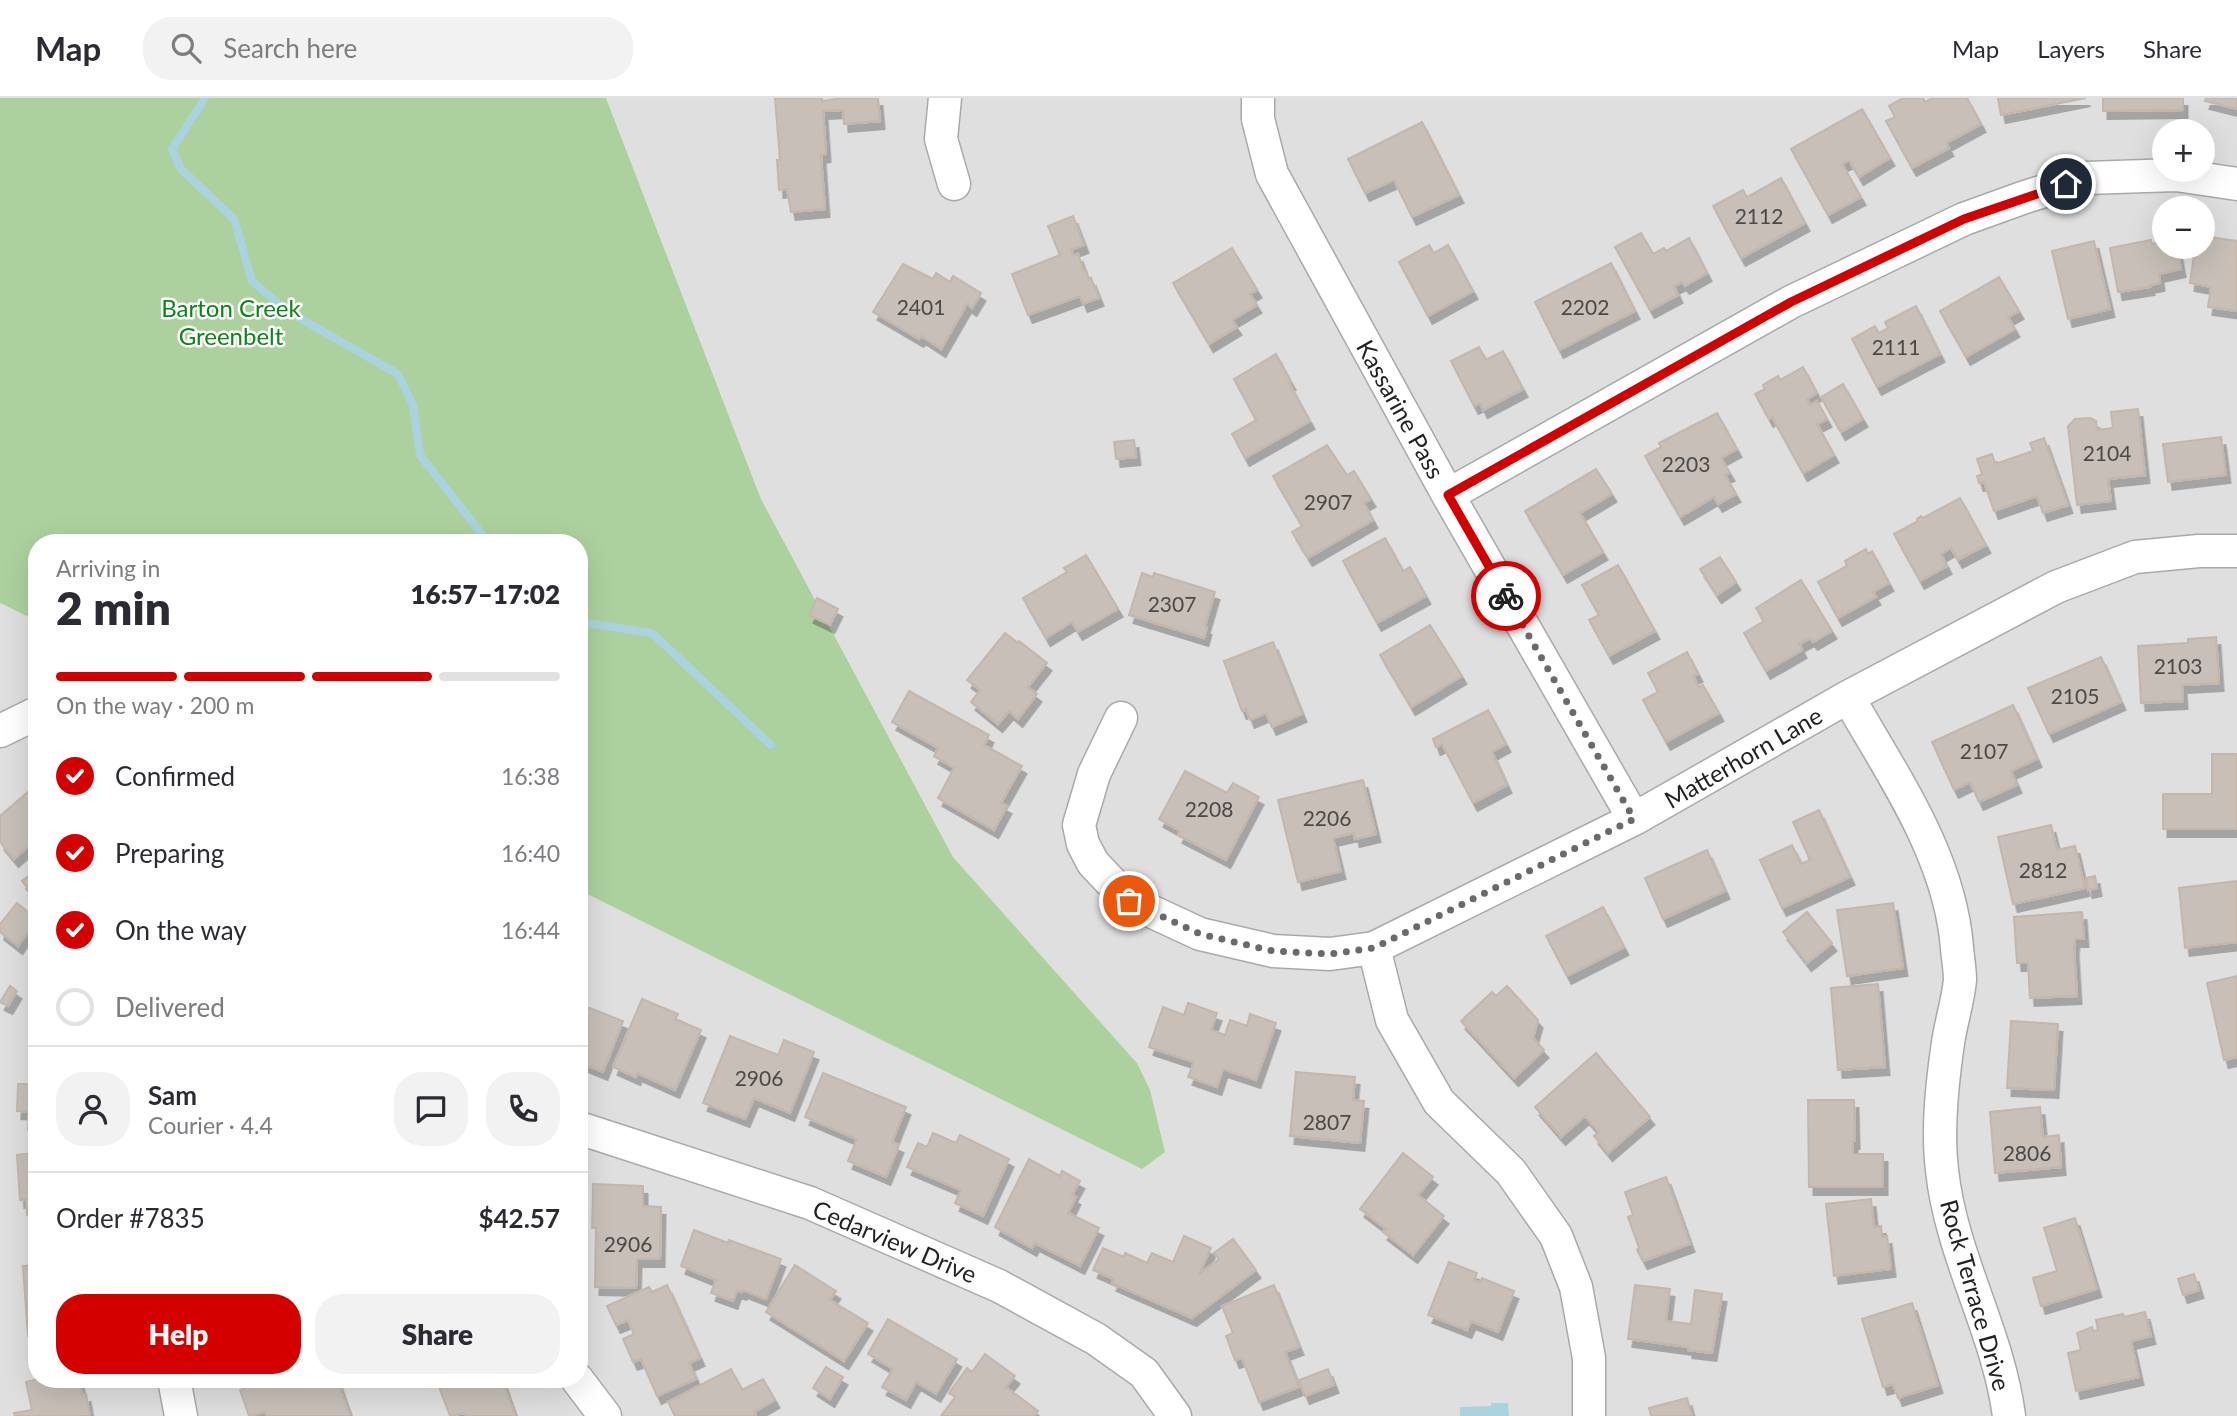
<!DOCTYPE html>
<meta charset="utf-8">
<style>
body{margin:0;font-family:Lato,sans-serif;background:#f2f2f3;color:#2b2b33;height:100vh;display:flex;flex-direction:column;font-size:26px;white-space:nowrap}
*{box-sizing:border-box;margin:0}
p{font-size:23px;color:#7c7c81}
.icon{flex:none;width:38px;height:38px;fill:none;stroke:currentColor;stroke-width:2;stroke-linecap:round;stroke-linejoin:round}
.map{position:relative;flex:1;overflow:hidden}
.panel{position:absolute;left:28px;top:436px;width:560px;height:854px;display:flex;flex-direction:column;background:#fff;border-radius:28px;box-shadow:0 7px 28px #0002}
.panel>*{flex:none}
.tools{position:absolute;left:2152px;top:21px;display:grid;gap:14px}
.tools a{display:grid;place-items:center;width:63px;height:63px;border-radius:50%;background:#fff;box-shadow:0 7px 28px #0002;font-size:35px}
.pin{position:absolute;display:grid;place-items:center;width:60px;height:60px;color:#fff;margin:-30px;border:4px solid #fff;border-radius:50%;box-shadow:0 2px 7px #0007}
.courier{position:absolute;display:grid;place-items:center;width:70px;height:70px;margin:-35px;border:5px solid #d40000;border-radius:50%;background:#fff;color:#222;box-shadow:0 2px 9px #0007}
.head em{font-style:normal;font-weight:800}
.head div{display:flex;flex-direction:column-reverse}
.head{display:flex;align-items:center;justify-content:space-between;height:119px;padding:0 28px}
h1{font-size:46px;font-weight:800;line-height:52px}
.bar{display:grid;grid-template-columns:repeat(4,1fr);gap:10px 7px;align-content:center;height:84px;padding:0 28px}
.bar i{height:9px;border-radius:5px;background:#e1e1e2}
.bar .on{background:#d40000}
.bar p{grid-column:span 4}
.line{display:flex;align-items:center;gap:18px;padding:0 28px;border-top:2px solid #e1e1e2}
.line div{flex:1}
.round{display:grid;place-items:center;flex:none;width:74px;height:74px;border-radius:28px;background:#f2f2f3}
ol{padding:0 28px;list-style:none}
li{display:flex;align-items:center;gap:21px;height:77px}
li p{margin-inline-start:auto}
li .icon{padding:7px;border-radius:50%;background:#d40000;color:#fff;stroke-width:4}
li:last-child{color:#7c7c81}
li i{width:38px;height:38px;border:4px solid #e1e1e2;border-radius:50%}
.action{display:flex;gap:14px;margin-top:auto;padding:14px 28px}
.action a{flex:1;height:80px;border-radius:28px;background:#d40000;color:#fff;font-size:28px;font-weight:800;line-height:80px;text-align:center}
.action a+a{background:#f2f2f3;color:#2b2b33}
header{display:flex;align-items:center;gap:42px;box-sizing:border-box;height:98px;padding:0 35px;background:#fff;border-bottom:2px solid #e1e1e2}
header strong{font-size:33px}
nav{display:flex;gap:38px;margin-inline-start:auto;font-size:24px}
.search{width:490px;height:63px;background:#f2f2f3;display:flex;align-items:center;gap:18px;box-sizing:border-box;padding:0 24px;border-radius:28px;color:#7c7c81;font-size:26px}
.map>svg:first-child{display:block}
</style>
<header>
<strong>Map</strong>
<div class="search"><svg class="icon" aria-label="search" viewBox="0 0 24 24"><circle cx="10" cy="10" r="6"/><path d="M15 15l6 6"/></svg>Search here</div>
<nav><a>Map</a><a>Layers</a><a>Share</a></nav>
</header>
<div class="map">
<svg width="2237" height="1318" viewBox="0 0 2237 1318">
<defs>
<filter id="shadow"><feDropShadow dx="4.5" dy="8" stdDeviation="0" flood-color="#0004"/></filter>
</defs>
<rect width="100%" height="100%" fill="#f2efe9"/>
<path fill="#e0dfdf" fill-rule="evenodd" d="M606 0H2237V1318H0V505L37 523V1281H579V792L1142 1070 1137 965 953 759 761 401ZM2165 33H2203V72H2165ZM2165 110H2203V149H2165Z"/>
<path fill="#add19e" d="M0 0H606L761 401 953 759 1137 965 1150 992 1165 1054 1142 1071 579 792V444H37V523L0 505Z"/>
<path fill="#aad3df" d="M1491 1305H1508L1509 1318H1460V1309L1491 1308Z"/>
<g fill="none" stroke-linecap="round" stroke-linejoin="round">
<path stroke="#aad3df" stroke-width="8" d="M205 0 172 51 181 71 234 121 252 183 287 213 398 276 413 307 420 357 488 444
M579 521 587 525 652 535 771 647"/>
</g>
<path fill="#c7bfb8" stroke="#c4b6ab" stroke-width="2" filter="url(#shadow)" d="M775 0H822V3L842 0H878L880 23 844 26 843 12 823 13 826 56 821 57 825 111 791 114 787 91 779 92 777 62H780Z
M1903 0H1923L1925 4 1932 0H1967L1981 26 1946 45 1949 50 1912 70 1886 23 1895 19 1889 8Z
M1998 0H2086L2001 17Z
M2103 0H2183V12L2103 13Z
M2206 0H2237V11L2205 3Z
M1862 11 1890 60 1859 79 1849 62 1842 66 1861 99 1828 117 1791 51Z
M1422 24 1459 97 1412 119 1394 82 1365 95 1348 61Z
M1781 80 1805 125 1741 160 1713 108 1743 92 1747 99Z
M1073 118 1084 147 1071 152 1074 158 1078 156 1084 173 1086 172 1089 181 1091 180 1099 200 1083 206 1080 198 1028 217 1012 176 1060 157 1048 128Z
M1641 135 1653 156 1664 150 1666 153 1689 140 1707 175 1685 188 1682 184 1674 188 1678 197 1650 212 1615 149Z
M2203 138 2237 143V213L2208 209 2211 189 2190 185 2195 149H2203Z
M2151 142 2152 146 2165 143V149H2177L2181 171 2159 176 2160 185 2149 187 2150 189 2118 194 2110 150Z
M2094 143 2110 211 2068 221 2052 153Z
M1429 147 1434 155 1448 147 1473 193 1428 218 1399 164Z
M1232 150 1257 192 1250 196 1257 207 1232 222 1237 229 1209 246 1173 185Z
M1611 165 1635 213 1559 252 1535 204Z
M903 166 933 181 936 175 950 184 953 178 981 195 972 210 967 206 941 251 921 238 919 241 873 214Z
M1999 179 2019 213 2008 219 2015 231 1966 259 1940 213Z
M1916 208 1940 256 1877 289 1852 241 1875 228 1879 235 1888 230 1885 224Z
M1479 249 1486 262 1503 253 1523 291 1483 312 1480 305 1474 308 1451 263Z
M1276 256 1291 284 1289 285 1310 323 1245 360 1232 336 1256 322 1234 281Z
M1803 269 1817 295 1807 301 1810 307 1817 303 1827 321 1817 326 1834 357 1803 375 1772 319 1769 321 1755 296 1765 291 1763 287 1778 278 1780 282Z
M1843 286 1863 321 1841 334 1821 299Z
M2138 311 2145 377 2108 381 2111 403 2077 407 2068 328 2075 321 2090 320 2096 323 2097 332 2113 330 2111 314Z
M1717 315 1737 351 1721 360 1730 375 1725 377 1736 396 1718 406 1714 399 1680 419 1645 358 1661 349 1659 345Z
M2221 339 2226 377 2168 384 2163 346Z
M2044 340 2068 407 2043 415 2037 398 1994 413 1984 384 1979 385 1977 378 1982 376 1977 361 1992 356 1995 366 2033 353 2030 345Z
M1134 342 1136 359 1116 361 1114 344Z
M1327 347 1347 377 1354 373 1371 401 1364 405 1373 422 1308 460 1292 434 1302 428 1273 378Z
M1596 371 1612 396 1580 415 1603 454 1563 477 1525 413Z
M1960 400 1986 447 1958 462 1951 450 1941 456 1947 468 1920 483 1894 436 1918 423 1917 421 1921 418 1923 420Z
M1385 440 1403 473 1410 469 1426 498 1377 525 1343 463Z
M1866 451 1868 456 1872 453 1889 485 1873 494 1876 499 1838 520 1818 484 1847 468 1845 463Z
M1086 457 1118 511 1078 534 1072 524 1046 540 1023 500 1067 474 1064 470Z
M1720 459 1736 484 1717 497 1700 471Z
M1618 467 1655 533 1609 558 1589 522 1599 517 1582 487Z
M1142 475 1153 479 1154 475 1215 494 1205 528 1207 529 1204 540 1129 517Z
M1801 482 1832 533 1813 544 1810 540 1799 546 1802 552 1766 573 1744 535 1764 523 1756 510Z
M817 500 838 511 830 527 809 517Z
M1430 527 1462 578 1411 609 1380 557Z
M1005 535 1018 545 1019 543 1047 565 1028 589 1037 596 1018 621 1009 613 998 626 971 604 980 592 967 582Z
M2216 539 2219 585 2182 587 2183 603 2141 605 2138 548 2188 545V541Z
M1273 544 1302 616 1272 629 1266 615 1250 622 1246 611 1242 613 1224 563Z
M1687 554 1698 576 1693 578 1699 589 1703 587 1719 615 1666 644 1643 602 1658 594 1648 575Z
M2101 559 2121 604 2049 636 2028 590Z
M909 593 989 637 984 647 1022 668 1001 705 1007 708 994 732 938 700 954 670 934 658 938 650 892 624Z
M2013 607 2037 661 2011 673 2017 687 1979 704 1970 684 1954 692 1932 644Z
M1488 612 1506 646 1492 654 1507 687 1473 705 1442 646 1436 649 1433 641Z
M2212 656H2237V731H2163V696H2212Z
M1185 673 1227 695 1233 685 1259 699 1226 762 1178 737 1180 733 1159 721Z
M1363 682 1376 736 1355 741 1354 735 1333 740 1341 773 1298 784 1278 702Z
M37 686V741L14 761 0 744V718Z
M1819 712 1850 779 1782 810 1760 762 1792 747 1801 766 1810 762 1793 724Z
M2051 727 2057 752 2075 748 2085 790 2013 806 1998 739Z
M1707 752 1725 793 1663 821 1645 780Z
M37 771V798L35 799 22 783Z
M2095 778 2097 790 2088 792 2086 780Z
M2237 783V844L2185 850 2179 790Z
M17 805 37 821 18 848 0 834V826Z
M1893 805 1903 870 1847 878 1837 812Z
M1603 809 1624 849 1567 878 1546 838Z
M1807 814 1832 845 1807 865 1783 834Z
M2082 814 2084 841H2075L2074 849 2077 898 2030 900 2028 865H2017L2014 819Z
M2237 878V959L2224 962 2207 885Z
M1878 886 1885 969 1838 972 1831 890Z
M10 888 17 893 8 908 0 904Z
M1507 888 1538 922 1533 940 1544 952 1514 980 1461 923 1492 894 1496 898Z
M642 901 678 916 675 921 701 932 675 992 637 975 636 979 613 969Z
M1188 905 1217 915 1211 932 1225 937 1230 922 1247 928 1250 916 1276 925 1256 982 1223 971 1217 989 1188 979 1194 964 1149 949 1163 909 1184 917Z
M579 906 623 923 603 974 579 964Z
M2011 923 2058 926 2054 992 2007 990Z
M730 938 778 957 784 942 814 954 790 1015 754 1000 745 1021 703 1005Z
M1596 955 1650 1019 1608 1055 1594 1038 1599 1034 1585 1018 1561 1039 1535 1009Z
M32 968H37V1033L28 1032 29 1014 17 1013 18 986H31Z
M1296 974 1355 979 1353 1002 1364 1003 1360 1045 1290 1038Z
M823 975 906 1009 892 1044 899 1047 886 1079 848 1063 857 1041 805 1019Z
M1808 1002H1854L1855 1043H1853V1056H1883V1089H1809Z
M2040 1009 2043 1039 2059 1037 2061 1069 1995 1075 1990 1014Z
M933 1035 956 1045 960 1037 1009 1061 983 1118 955 1105 961 1092 907 1069 918 1045 927 1049Z
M37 1055V1121L36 1116 27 1117 26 1101 20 1102 17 1057Z
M1403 1055 1433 1079 1418 1097 1444 1118 1413 1157 1383 1134 1386 1131 1360 1111Z
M1029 1061 1060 1078 1062 1073 1080 1083 1072 1097 1076 1099 1068 1115 1099 1130 1080 1168 1035 1145 1032 1150 995 1129Z
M1666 1079 1690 1146 1643 1163 1637 1152 1639 1150 1628 1119 1633 1117 1625 1094Z
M593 1086 643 1088V1108L661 1109 660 1161H637L636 1190 595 1189 596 1130H592Z
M1871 1101 1874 1129 1881 1128 1882 1139 1887 1138 1891 1171 1834 1178 1826 1106Z
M2075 1120 2097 1191 2041 1208 2033 1180 2057 1173 2044 1130Z
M694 1132 728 1145 729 1142 781 1161 766 1201 743 1192 742 1194 737 1192 733 1203 711 1195 716 1182 681 1168Z
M1184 1138 1211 1150 1199 1176 1219 1161 1214 1155 1233 1141 1256 1172 1192 1220 1112 1185 1114 1181 1093 1172 1103 1150 1124 1159 1125 1155 1147 1165 1152 1155 1173 1164Z
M1449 1164 1477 1175 1474 1182 1480 1185 1482 1180 1514 1193 1498 1234 1471 1223 1467 1232 1428 1217Z
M37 1167V1238H28L23 1168Z
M795 1167 836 1193 830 1202 868 1225 844 1263 766 1214Z
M2194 1176 2199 1192 2183 1197 2178 1181Z
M667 1187 700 1260 689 1265 696 1281 657 1298 641 1261 633 1264 623 1241 634 1236 628 1222 616 1227 607 1208 649 1189 652 1194Z
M1274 1187 1299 1249 1285 1254 1299 1289 1259 1304 1242 1260 1235 1262 1226 1238 1233 1235 1222 1208Z
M1635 1187 1670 1191 1666 1223 1691 1226 1695 1192 1722 1196 1712 1255 1688 1252V1249L1628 1241Z
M1912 1205 1938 1287 1898 1300 1893 1286 1883 1289 1862 1221Z
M2145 1214 2151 1238 2131 1243 2139 1279 2076 1293 2068 1255 2081 1252 2077 1235 2092 1229 2093 1233 2098 1232 2096 1222 2123 1216 2124 1219Z
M888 1221 957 1261 936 1296 916 1284 906 1302 882 1289 893 1271 868 1256Z
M985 1256 1015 1278 1006 1289 1038 1313 1034 1318H941L955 1299 949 1295 967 1270 972 1274Z
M826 1269 843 1279 830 1301 813 1290Z
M731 1271 742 1292 763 1281 775 1302 754 1314 756 1318H675L668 1304Z
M1328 1271 1334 1287 1305 1298 1299 1282Z
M38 1281H79L82 1297 86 1296 90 1318H15L14 1315 32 1312 26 1284Z
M270 1281H337L350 1318H267L265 1314 249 1318 240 1292Z
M436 1281H502L515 1318H466L464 1315 450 1318Z
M1687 1300 1692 1318H1651L1649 1310Z"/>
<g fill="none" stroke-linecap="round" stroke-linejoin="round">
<defs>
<path id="street" d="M945 0 941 41 954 86
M1258 0V21L1272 76 1448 397 1634 721
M1448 397 1791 204 1964 121 2025 99 2086 80 2176 77 2237 86
M1848 599C1893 678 1950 758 1957 850 1958 861 1960 872 1960 882 1958 903 1951 924 1948 945 1942 986 1937 1031 1942 1072 1951 1158 1998 1233 2009 1318
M1121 620 1094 676 1079 727 1083 746 1093 765 1129 803 1200 836 1273 853 1330 856 1374 850 1634 721 1848 599 2056 489 2135 459 2199 453H2237
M0 633 37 615
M1374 850 1392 922 1439 1004 1511 1074 1556 1138 1576 1189 1589 1260V1318
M579 1030 810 1105 999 1188 1096 1241 1144 1275 1175 1318
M174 1281 181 1318
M577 1281 605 1318"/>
</defs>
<use href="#street" stroke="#a9a9a9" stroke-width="35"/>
<use href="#street" stroke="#fff" stroke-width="32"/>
</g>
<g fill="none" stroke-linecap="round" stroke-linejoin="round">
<path stroke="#6b6a68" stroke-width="7" stroke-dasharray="0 12.6" d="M1129 803 1200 836 1273 853 1330 856 1374 850 1634 721 1506 498"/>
<path stroke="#d40000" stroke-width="9" d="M1506 498 1448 397 1791 204 1964 121 2066 86"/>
</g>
<g text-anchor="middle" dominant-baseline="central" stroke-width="5" stroke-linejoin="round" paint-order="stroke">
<g font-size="21" fill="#4b4948">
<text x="1759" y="117">2112</text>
<text x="921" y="208">2401</text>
<text x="1585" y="208">2202</text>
<text x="1896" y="248">2111</text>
<text x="2107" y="354">2104</text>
<text x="1686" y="365">2203</text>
<text x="1328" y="403">2907</text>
<text x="1172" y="505">2307</text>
<text x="2178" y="567">2103</text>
<text x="2075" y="597">2105</text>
<text x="1984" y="652">2107</text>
<text x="1209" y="710">2208</text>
<text x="1327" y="719">2206</text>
<text x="2043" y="771">2812</text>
<text x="759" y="979">2906</text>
<text x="1327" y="1023">2807</text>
<text x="2027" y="1054">2806</text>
<text x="628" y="1145">2906</text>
</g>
<g font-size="24" fill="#0c8416" stroke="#fff">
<text x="231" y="209">Barton Creek<tspan x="231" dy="28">Greenbelt</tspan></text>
</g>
<g font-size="24" fill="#222" stroke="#fff">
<text transform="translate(1401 311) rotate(61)">Kassarine Pass</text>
<text transform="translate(1743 659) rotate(-30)">Matterhorn Lane</text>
<text transform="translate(895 1143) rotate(23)">Cedarview Drive</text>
<text transform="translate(1976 1197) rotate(74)">Rock Terrace Drive</text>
</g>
</g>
</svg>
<div class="tools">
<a>+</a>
<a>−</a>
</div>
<div class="pin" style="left:1129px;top:803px;background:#ea580c"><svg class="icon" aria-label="bag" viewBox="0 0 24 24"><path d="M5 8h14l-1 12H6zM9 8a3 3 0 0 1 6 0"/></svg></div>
<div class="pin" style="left:2066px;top:86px;background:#1f2937"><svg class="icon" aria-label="home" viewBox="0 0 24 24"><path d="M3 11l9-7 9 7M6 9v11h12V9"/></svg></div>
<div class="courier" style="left:1506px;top:498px"><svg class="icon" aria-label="bike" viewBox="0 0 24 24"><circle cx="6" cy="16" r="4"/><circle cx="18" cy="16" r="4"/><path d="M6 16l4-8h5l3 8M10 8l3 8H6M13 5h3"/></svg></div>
<section class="panel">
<div class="head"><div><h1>2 min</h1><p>Arriving in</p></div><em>16:57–17:02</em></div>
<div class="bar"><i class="on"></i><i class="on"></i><i class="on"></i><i></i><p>On the way · 200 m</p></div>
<ol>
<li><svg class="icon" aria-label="check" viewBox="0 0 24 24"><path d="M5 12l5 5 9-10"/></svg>Confirmed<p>16:38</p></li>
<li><svg class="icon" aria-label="check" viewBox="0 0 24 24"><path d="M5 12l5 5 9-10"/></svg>Preparing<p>16:40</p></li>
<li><svg class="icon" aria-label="check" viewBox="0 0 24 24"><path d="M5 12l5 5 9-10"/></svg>On the way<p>16:44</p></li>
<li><i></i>Delivered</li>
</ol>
<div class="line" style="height:126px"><a class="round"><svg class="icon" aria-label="person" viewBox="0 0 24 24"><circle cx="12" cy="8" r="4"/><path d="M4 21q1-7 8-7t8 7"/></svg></a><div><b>Sam</b><p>Courier · 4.4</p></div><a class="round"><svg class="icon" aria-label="chat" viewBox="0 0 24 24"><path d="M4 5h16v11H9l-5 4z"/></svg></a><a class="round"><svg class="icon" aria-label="phone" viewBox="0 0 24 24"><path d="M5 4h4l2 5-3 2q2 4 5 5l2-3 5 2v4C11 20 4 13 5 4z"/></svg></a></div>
<div class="line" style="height:91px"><div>Order #7835</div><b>$42.57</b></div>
<div class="action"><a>Help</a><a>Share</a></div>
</section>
</div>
